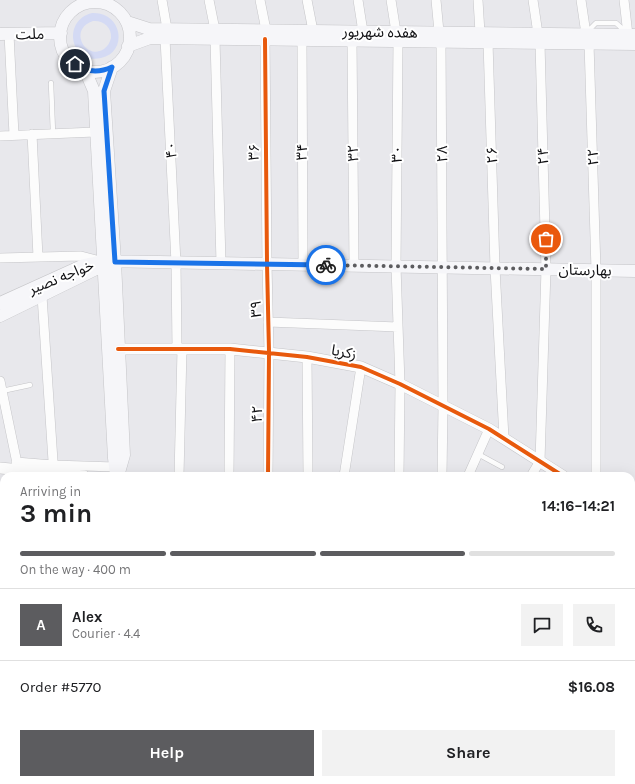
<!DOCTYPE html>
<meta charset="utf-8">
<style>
body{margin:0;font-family:Karla,"Noto Sans Arabic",sans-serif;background:#f2f2f2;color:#202124;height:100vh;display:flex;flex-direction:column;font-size:15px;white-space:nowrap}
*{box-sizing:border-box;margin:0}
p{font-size:13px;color:#757577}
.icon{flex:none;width:22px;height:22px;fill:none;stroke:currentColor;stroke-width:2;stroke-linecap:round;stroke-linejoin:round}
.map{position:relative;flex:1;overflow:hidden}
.panel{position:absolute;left:0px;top:472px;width:635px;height:312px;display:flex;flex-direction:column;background:#fff;border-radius:12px 12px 0 0;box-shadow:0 4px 16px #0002}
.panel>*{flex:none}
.pin{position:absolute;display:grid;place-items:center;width:34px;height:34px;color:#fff;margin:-17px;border:2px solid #fff;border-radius:50%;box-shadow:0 1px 4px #0007}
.courier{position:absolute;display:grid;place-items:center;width:40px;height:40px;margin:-20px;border:3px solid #1a73e8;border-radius:50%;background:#fff;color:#222;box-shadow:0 1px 5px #0007}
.head em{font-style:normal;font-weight:700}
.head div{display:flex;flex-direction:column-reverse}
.head{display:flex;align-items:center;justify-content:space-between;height:68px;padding:0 20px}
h1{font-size:26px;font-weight:700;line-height:30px}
.bar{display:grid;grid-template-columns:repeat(4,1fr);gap:6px 4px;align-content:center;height:48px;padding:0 20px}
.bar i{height:5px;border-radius:3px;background:#e0e0e0}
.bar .selected{background:#5c5c5f}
.bar p{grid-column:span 4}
.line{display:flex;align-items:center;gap:10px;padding:0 20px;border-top:1px solid #e0e0e0}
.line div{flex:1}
.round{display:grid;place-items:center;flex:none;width:42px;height:42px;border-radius:0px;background:#f2f2f2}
.primary-button{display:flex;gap:8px;margin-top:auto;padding:8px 20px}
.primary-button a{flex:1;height:46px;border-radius:0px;background:#5c5c5f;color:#fff;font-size:16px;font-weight:700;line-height:46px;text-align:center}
.primary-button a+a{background:#f2f2f2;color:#202124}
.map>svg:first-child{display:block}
</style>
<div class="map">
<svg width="635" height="784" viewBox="0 0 635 784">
<rect width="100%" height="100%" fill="#e8e8ec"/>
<path fill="#d4daf4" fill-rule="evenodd" d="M92 13C122 11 129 52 101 58 71 65 61 21 92 13ZM93 21C103 20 112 27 111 38 110 42 108 46 104 49 85 61 68 29 93 21Z"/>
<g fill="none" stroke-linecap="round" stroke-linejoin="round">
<defs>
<path id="service" d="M587 32 596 23H616L626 32
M51 83 53 133
M2 391 30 385
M478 454 502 467"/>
<path id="minor" d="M162 0 167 29
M209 0 215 30
M260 0 266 30
M307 0 313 31
M358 0 363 32
M391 0 396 32
M436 0 439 32
M478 0 480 33
M533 0 538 34
M581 0 586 34
M624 0 628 35
M9 34 14 135
M165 38 176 263 177 349
M215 39 221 263
M265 39 267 264 269 352 268 476
M302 40 303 265
M352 40 354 266
M398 41 396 266 400 384 399 476
M441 42 443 406 442 476
M488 42 495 268 504 438
M589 43 596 270V476
M32 134 38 257
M0 136 95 132
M0 258 81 256 100 261
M42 296 54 476
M268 322 398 327
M307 357 308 476
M0 381 18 468
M16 462 53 465 115 467
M179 476 182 349
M229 476 230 349
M344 476 361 367
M468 476 489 429
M531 476 540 461 546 269 540 43"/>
<path id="tertiary" d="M118 349H230L307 357 361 367 400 384 489 429 563 476
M0 468 84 476
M631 525 635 528
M631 611 635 612"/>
<path id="secondary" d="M60 37a35 35 0 1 1 70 0a35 35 0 1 1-70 0Z
M127 22 149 29 635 35
M0 34 61 33
M128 46 150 38 635 44
M112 67 104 91 115 262 124 455 118 476
M85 70 94 91 114 458 116 474
M0 303 84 265 103 261 635 271
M0 316 96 269 103 261"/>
</defs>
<use href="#service" stroke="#c5c5c8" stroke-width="5.5"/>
<use href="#minor" stroke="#c5c5c8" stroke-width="10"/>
<use href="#tertiary" stroke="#c5c5c8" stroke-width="12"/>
<use href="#secondary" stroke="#c5c5c8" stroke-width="13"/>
<use href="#service" stroke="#fcfcfc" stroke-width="4.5"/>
<use href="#minor" stroke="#fcfcfc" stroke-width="9"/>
<use href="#tertiary" stroke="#fcfcfc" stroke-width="11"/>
<use href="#secondary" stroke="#f6f6f9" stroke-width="12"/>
<defs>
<path id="cycleway" d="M265 39 267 264 269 352 268 476
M118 349H230L307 357 361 367 400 384 489 429 563 476"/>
</defs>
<use href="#cycleway" stroke="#fff" stroke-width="6"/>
<use href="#cycleway" stroke="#e8590c" stroke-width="4"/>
</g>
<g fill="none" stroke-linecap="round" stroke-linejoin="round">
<path stroke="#5c5c5f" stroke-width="4" stroke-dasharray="0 7.2" d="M326 265 546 269V239"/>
<path stroke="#1a73e8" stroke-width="5" d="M75 64C86 72 99 73 112 67L104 91 115 262 326 265"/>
</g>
<g text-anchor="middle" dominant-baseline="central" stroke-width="4" stroke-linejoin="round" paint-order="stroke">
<g font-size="15" fill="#101013" stroke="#fff">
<text transform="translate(380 32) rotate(1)">هفده شهریور</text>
<text transform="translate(30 34) rotate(-1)">ملت</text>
<text transform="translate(171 150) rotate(-93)">۴۰</text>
<text transform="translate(254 152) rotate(-90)">۳۶</text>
<text transform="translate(302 152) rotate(-90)">۳۴</text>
<text transform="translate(353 153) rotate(-91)">۳۲</text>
<text transform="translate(397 154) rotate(-89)">۳۰</text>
<text transform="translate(442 154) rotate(-90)">۲۸</text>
<text transform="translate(492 155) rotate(-92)">۲۶</text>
<text transform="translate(543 156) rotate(-92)">۲۴</text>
<text transform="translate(593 157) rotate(-92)">۲۲</text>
<text transform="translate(585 270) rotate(1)">بهارستان</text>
<text transform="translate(61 277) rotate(-22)">خواجه نصیر</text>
<text transform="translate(256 309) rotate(-92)">۳۹</text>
<text transform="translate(344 352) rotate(11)">زکریا</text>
<text transform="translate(257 414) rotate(-89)">۴۲</text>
</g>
</g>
</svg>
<div class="pin" style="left:546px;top:239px;background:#ea580c"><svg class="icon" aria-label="bag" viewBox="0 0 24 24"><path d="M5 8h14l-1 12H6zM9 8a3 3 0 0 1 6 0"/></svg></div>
<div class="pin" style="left:75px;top:64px;background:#1f2937"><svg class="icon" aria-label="home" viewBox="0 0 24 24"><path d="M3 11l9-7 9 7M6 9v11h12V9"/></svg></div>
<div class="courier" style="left:326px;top:265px"><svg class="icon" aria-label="bike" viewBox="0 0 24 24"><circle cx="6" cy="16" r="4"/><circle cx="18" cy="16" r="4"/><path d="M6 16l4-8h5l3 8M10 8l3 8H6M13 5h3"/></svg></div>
<section class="panel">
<div class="head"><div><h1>3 min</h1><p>Arriving in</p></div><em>14:16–14:21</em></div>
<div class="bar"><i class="selected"></i><i class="selected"></i><i class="selected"></i><i></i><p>On the way · 400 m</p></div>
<div class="line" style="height:72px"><b class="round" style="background:#5c5c5f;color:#fff">A</b><div><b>Alex</b><p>Courier · 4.4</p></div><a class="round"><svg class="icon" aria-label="chat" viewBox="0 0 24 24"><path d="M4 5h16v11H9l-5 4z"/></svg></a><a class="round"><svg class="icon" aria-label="phone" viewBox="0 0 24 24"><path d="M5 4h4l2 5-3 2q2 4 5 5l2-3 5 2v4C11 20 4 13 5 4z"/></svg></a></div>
<div class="line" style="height:52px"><div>Order #5770</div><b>$16.08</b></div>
<div class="primary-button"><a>Help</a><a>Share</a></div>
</section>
</div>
